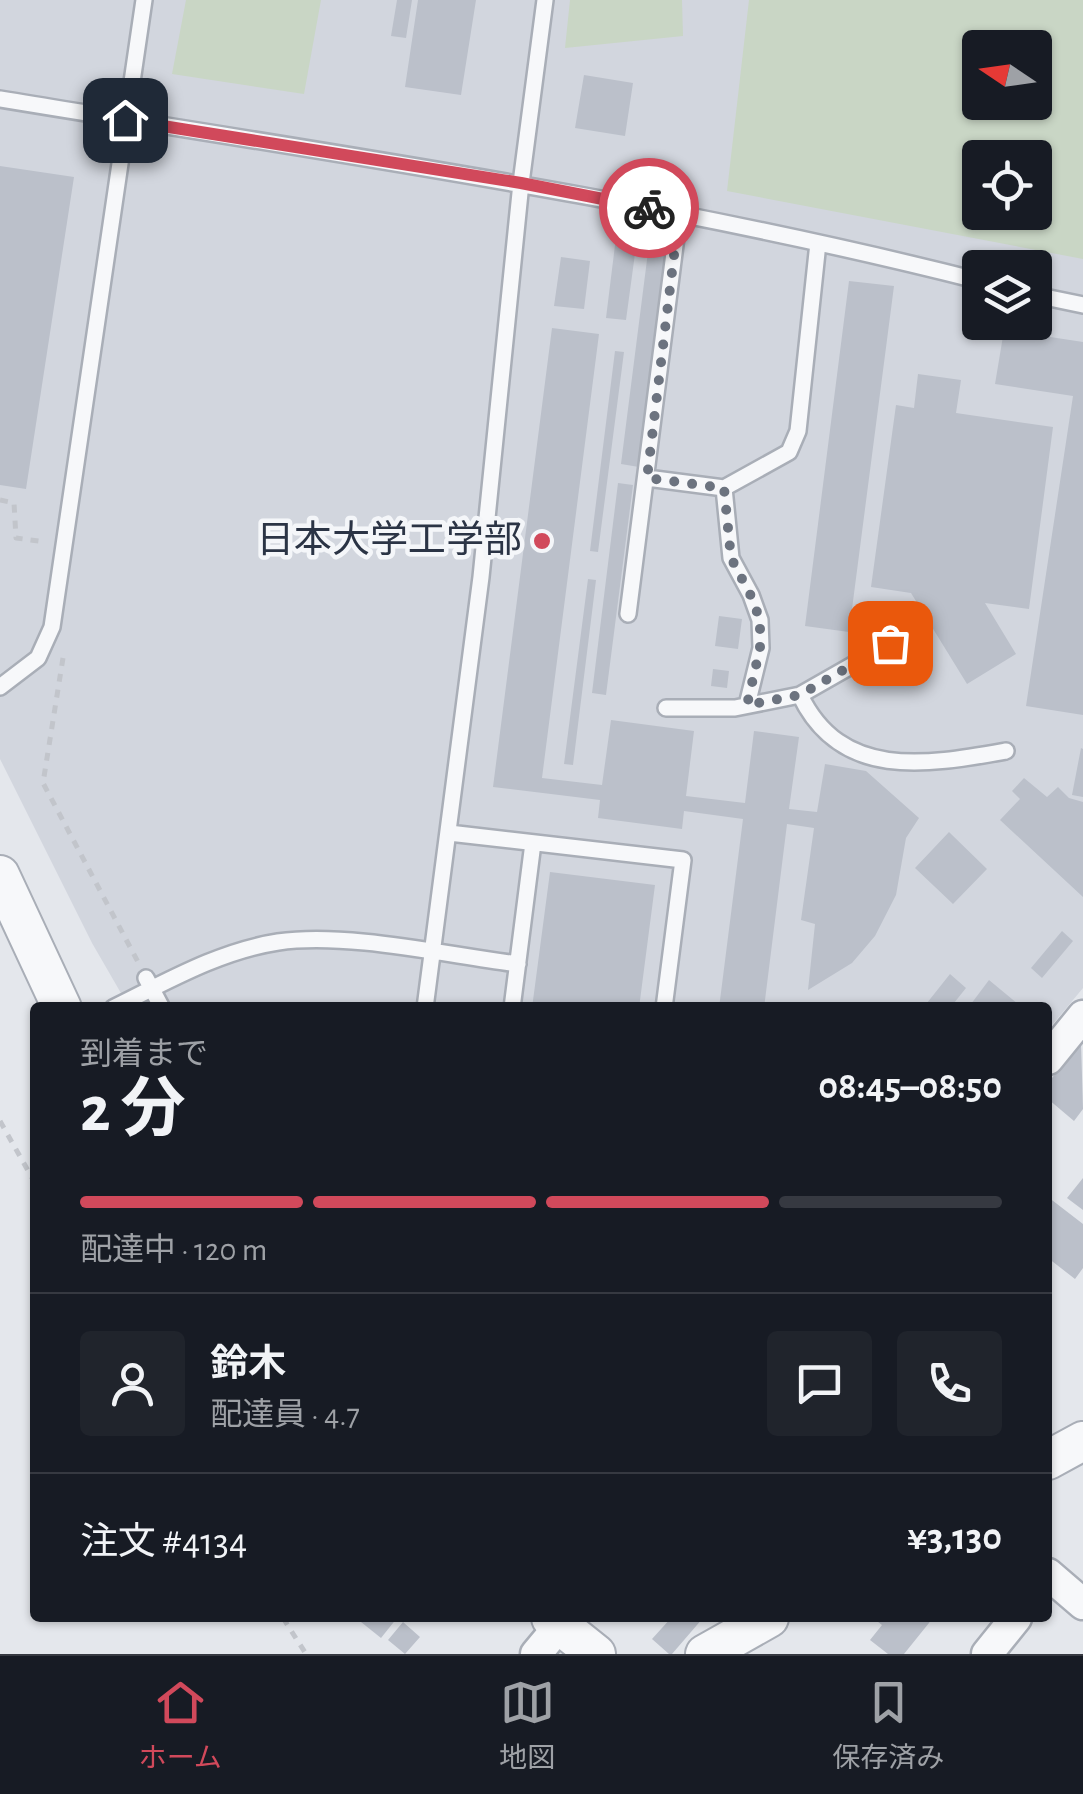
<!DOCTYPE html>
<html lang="ja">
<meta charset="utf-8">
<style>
body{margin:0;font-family:"Alegreya Sans","Noto Sans JP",sans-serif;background:#20242c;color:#f1f3f6;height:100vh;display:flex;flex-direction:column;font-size:38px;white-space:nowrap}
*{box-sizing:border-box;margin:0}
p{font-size:32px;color:#9ea1a6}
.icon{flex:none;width:55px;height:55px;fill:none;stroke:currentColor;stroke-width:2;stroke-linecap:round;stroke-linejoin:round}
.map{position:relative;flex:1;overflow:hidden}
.drawer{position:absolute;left:30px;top:1002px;width:1022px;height:620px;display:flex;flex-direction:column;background:#171b24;border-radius:10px;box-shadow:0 2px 8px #0004}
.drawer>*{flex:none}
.needle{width:65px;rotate:283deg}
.tools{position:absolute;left:962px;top:30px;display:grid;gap:20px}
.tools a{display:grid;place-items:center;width:90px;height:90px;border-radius:10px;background:#171b24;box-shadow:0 2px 8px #0004;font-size:50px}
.pin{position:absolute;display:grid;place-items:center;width:85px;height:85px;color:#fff;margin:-42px;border-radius:20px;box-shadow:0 5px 15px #0006}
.courier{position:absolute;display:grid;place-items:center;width:100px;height:100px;margin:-50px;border:8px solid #d1495b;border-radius:50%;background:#fff;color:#222;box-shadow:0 2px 12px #0007}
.headline em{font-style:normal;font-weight:700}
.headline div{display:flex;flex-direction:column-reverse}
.headline{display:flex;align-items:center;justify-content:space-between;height:170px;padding:0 50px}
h1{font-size:65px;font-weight:700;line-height:75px}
.bar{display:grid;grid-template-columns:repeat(4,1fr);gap:15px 10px;align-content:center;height:120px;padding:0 50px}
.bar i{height:12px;border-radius:8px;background:#363941}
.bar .current{background:#d1495b}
.bar p{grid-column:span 4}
.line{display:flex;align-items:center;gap:25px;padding:0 50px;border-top:2px solid #363941}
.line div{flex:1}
.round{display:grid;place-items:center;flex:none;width:105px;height:105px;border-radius:10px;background:#20242c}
.dock{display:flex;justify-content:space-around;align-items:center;height:140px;border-top:2px solid #363941;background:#171b24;font-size:28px;color:#9ea1a6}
.dock a{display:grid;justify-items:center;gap:5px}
.dock .current{color:#d1495b}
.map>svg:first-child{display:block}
</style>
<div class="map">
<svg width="1083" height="1654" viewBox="0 0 1083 1654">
<rect width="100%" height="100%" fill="#e4e7ec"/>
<path fill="#d2d6de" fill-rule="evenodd" d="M0 0H1083V988L1048 1030V1008L129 1007 92 943 0 759ZM980 48H1035V102H980ZM980 158H1035V212H980ZM980 268H1035V322H980Z"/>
<path fill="#c9d6c5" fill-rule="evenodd" d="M186 0H321L304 94 172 74Z
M570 0H682L683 36 565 48Z
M749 0H1083V259L727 191ZM980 48H1035V102H980ZM980 158H1035V212H980Z"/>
<path fill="#bbc0ca" d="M397 0H412L406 38 391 36Z
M418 0H476L461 95 405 87Z
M584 75 633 83 625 136 575 128Z
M0 166 74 177 26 489 0 485Z
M616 237 637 239 626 320 606 318Z
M649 244 668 246 639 467 621 464Z
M561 257 590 261 584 309 554 306Z
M849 281 894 286 849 632 805 626Z
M552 328 599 334 542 778 602 785 611 720 694 731 686 796 745 803 754 731 799 737 789 809 817 812 825 764 866 771 919 818 906 838 896 895 875 936 852 963 808 990 815 924 801 920 814 828 787 824 764 1008H719L743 819 684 811 682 829 598 818 600 800 493 787Z
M1004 330 1083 342V715L1026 706 1073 396 995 384Z
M615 351 624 352 598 552 590 551Z
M918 374 961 380 956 413 1053 427 1029 609 985 603 1016 654 967 684 911 593 871 587 896 405 914 408Z
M618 483 633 485 606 695 592 693Z
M588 579 596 580 573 765 564 764Z
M719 616 742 619 738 649 715 646Z
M713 669 729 671 727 688 711 686Z
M1081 748 1083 749V797L1072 795Z
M1024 778 1047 797 1058 787 1069 798 1083 802V897L1000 820 1020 799 1012 791Z
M949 832 987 869 953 904 915 868Z
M550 872 655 885 639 1008H532Z
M1062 931 1073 941 1042 978 1031 968Z
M950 974 966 988 950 1008H923Z
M989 980 1023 1008H968Z
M1081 1042 1083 1109 1074 1121 1048 1099V1083Z
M1083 1178V1210L1067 1198Z
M1048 1197 1083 1224V1268L1075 1279 1048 1258Z
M356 1618H397L381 1638Z
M671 1618H703L672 1654H669L652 1639Z
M873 1618H933L904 1654H888L870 1640 882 1625Z
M403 1622 420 1637 405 1654 388 1640Z"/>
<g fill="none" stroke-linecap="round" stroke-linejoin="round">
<defs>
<path id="service" d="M0 99C328 153 658 199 980 281
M1035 295 1083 305
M647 478 724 488 789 452 798 431 818 243
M724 488 731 558 751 595 760 620 761 648 747 705
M628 614 679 214
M0 687 38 658 52 627 144 0
M800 695C841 781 927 765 1006 751
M666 708H735L800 695 921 626
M449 833 683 860 664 1008
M146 978 162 1008
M113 1008C166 982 219 951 278 942 348 932 446 955 518 964
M425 1008 481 577 521 183 545 0
M512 1008 533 843"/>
<path id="minor" d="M1048 1059 1083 1016
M1048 1574 1083 1604
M536 1654 566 1618
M987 1654 1016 1618"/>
<path id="tertiary" d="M0 875 62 1008
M1048 1460 1083 1441
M551 1618 596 1654
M705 1654 769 1618"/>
</defs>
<use href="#service" stroke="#a9aeb7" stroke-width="20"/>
<use href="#minor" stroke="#a9aeb7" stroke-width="35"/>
<use href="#tertiary" stroke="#a9aeb7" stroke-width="42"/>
<path stroke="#c2c5cb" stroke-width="5" stroke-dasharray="8 8" stroke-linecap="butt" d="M0 500 14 503 16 538 46 542
M63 658 43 783 138 962
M0 1121 35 1183
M283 1618 306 1654"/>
<use href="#service" stroke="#f7f8fa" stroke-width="15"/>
<use href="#minor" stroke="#f7f8fa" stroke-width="30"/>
<use href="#tertiary" stroke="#f7f8fa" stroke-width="38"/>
</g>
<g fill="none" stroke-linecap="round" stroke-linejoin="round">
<path stroke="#6c737f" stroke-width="10" stroke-dasharray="0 18" d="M649 208 679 214 647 478 724 488 731 558 751 596 760 620V648L747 705 800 695 890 643"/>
<path stroke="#d1495b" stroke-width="12" d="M125 120 521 183 649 208"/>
</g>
<circle fill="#d1495b" stroke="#f4f6f9" stroke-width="4" cx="542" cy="541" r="10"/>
<g text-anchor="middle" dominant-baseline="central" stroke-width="9" stroke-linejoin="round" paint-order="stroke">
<g font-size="38" fill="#2b3445" stroke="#f4f6f9" text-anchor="end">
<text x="522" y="541">日本大学工学部</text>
</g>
</g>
</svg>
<div class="tools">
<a><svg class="needle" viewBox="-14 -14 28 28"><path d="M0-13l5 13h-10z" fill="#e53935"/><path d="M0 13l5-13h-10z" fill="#9ea1a6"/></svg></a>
<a><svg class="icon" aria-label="locate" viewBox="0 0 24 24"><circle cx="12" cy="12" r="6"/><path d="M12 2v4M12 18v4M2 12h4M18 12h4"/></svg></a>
<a><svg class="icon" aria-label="layers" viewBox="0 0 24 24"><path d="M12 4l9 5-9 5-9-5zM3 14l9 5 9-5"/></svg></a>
</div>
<div class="pin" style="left:890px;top:643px;background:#ea580c"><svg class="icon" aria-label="bag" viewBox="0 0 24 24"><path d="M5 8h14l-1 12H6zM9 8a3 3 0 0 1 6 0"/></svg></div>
<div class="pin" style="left:125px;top:120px;background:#1f2937"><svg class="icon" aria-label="home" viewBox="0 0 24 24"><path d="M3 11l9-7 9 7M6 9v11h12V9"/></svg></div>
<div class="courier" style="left:649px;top:208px"><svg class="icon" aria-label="bike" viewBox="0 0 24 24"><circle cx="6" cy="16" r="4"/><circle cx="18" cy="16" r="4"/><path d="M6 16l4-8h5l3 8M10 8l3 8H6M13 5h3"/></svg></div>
<section class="drawer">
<div class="headline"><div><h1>2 分</h1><p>到着まで</p></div><em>08:45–08:50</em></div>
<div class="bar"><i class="current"></i><i class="current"></i><i class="current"></i><i></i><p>配達中 · 120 m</p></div>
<div class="line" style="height:180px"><a class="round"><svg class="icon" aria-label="person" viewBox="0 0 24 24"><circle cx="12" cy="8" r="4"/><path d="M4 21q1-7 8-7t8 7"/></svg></a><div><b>鈴木</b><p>配達員 · 4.7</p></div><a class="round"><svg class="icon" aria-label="chat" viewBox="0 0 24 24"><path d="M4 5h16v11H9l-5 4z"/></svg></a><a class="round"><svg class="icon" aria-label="phone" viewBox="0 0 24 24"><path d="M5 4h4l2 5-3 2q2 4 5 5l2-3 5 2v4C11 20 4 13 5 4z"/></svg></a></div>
<div class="line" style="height:130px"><div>注文 #4134</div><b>¥3,130</b></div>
</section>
</div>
<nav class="dock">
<a class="current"><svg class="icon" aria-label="home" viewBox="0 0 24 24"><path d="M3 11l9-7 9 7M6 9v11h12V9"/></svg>ホーム</a>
<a><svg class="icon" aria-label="map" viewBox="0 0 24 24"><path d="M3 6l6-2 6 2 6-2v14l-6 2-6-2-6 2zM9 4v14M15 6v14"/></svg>地図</a>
<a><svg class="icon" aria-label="saved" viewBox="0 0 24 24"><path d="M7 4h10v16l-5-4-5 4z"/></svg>保存済み</a>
</nav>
